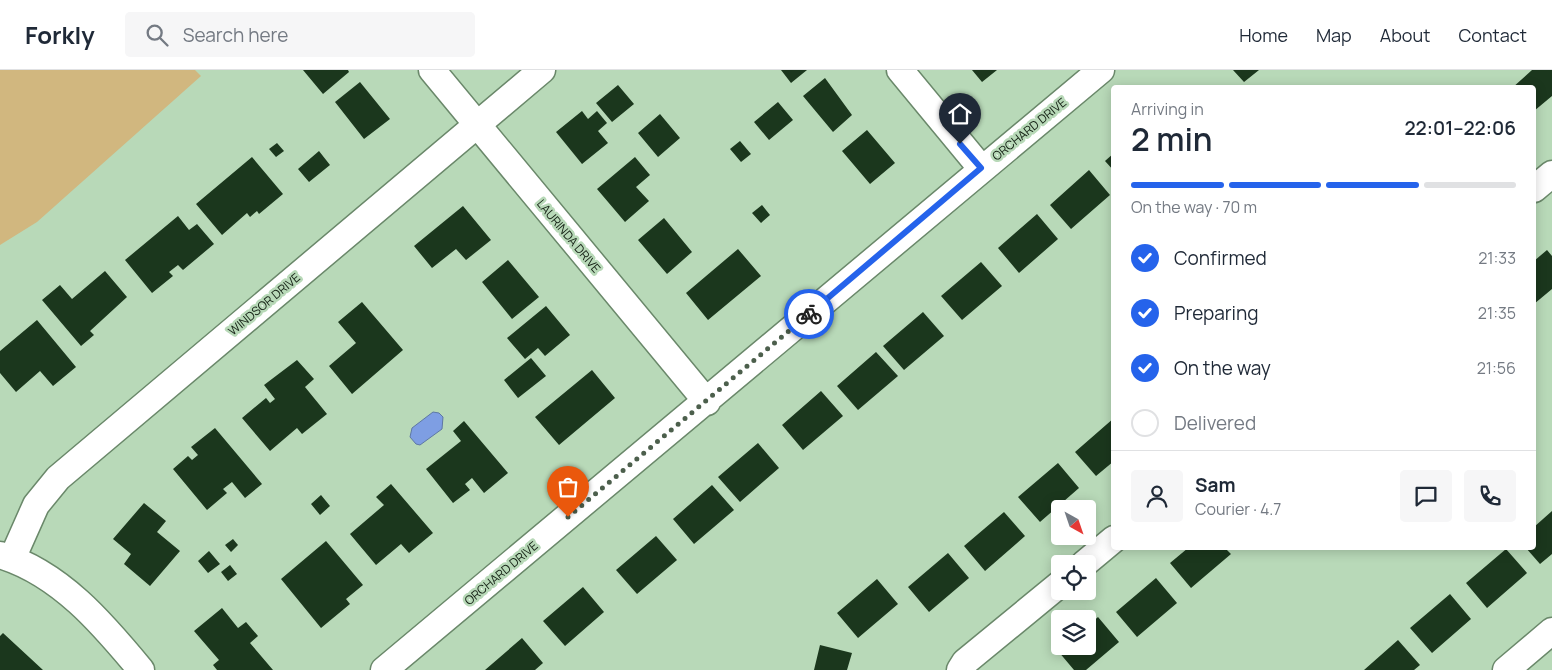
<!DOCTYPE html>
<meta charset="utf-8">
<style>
body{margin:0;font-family:Manrope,sans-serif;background:#f6f6f7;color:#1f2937;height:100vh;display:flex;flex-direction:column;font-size:19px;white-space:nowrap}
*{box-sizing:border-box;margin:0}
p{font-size:16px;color:#747a83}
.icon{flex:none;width:28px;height:28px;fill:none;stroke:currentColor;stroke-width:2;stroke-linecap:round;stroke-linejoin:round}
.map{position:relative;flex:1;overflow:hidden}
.side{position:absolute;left:1111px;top:15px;width:425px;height:465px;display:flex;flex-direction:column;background:#fff;border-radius:5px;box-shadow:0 2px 12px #0003}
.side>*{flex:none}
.needle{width:32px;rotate:140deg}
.controls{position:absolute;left:1051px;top:430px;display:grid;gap:10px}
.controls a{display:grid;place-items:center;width:45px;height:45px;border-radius:5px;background:#fff;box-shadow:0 2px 12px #0003;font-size:25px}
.pin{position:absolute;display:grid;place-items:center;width:42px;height:42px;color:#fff;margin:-51px -21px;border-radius:50% 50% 50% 0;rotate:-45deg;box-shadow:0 0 5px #0007}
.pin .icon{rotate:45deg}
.courier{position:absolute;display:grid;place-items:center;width:50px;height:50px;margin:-25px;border:4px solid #2563eb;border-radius:50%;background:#fff;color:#222;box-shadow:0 1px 6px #0007}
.headline em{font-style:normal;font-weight:600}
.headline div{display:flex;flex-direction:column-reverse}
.headline{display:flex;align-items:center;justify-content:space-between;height:85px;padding:0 20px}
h1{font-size:32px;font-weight:600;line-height:38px}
.bar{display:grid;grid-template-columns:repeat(4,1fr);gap:8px 5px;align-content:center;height:60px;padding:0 20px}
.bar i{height:6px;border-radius:4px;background:#e0e1e3}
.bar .on{background:#2563eb}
.bar p{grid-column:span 4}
.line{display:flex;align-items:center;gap:12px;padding:0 20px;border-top:1px solid #e0e1e3}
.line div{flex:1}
.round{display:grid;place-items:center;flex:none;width:52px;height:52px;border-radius:5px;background:#f6f6f7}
ol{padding:0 20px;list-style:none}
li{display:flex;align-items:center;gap:15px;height:55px}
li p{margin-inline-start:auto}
li .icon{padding:5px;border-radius:50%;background:#2563eb;color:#fff;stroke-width:4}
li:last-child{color:#747a83}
li i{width:28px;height:28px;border:2px solid #e0e1e3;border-radius:50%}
header{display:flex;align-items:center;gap:30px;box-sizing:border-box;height:70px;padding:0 25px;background:#fff;border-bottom:1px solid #e0e1e3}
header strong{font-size:24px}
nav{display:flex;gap:28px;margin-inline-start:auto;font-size:18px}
.search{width:350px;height:45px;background:#f6f6f7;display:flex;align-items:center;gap:12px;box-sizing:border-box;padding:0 18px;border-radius:5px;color:#747a83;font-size:19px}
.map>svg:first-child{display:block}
</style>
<header>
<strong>Forkly</strong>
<div class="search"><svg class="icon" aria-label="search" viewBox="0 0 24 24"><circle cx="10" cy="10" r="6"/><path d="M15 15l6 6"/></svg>Search here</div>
<nav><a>Home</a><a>Map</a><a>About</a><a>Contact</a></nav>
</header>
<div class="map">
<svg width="1552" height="600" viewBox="0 0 1552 600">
<rect width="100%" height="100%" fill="#b8d9b8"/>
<path fill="#d1b77f" d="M0 0H195L201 6 37 152 0 175Z"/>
<path fill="#7e9ee3" stroke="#5e78a4" d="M433 342 439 343 443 347 442 359 420 375 416 374 410 367 412 358Z"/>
<path fill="#1b371d" d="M303 0H348L349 2 323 24Z
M781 0H807L791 13Z
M972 0H997L982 12Z
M1233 0H1259L1244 12Z
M1532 0H1552V26L1534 41V18H1512Z
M825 8 852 45 833 62 803 26Z
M360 12 390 49 364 69 335 32Z
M618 15 634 34 612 52 596 33Z
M778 32 793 50 769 70 754 52Z
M582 41 588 49 597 41 607 53 598 61 608 73 582 94 556 62Z
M660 44 680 68 658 87 638 63Z
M867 60 895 93 870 114 842 81Z
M740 71 751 84 741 92 730 79Z
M277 73 284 81 276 87 269 79Z
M319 81 330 95 309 112 298 99Z
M1114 83V101L1105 91Z
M252 87 283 124 259 144 257 141 250 147 247 143 222 165 196 134Z
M635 87 650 105 636 117 649 131 625 152 597 119Z
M1089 100 1110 125 1071 159 1050 135Z
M762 135 770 145 761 153 752 143Z
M463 136 491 170 466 190 456 179 432 198 414 176Z
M1037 144 1058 169 1019 203 998 178Z
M178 146 189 160 197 154 214 174 183 200 178 195 169 202 173 206 152 223 125 190Z
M664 148 692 182 667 204 638 170Z
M738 179 761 206 708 250 686 223Z
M1547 180 1552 186V219L1534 234V191Z
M508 190 539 227 512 249 482 212Z
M981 192 1002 216 962 250 941 226Z
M105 201 127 227 90 261 94 265 81 276 42 230 60 215 72 229Z
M362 232 403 280 352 324 329 296 356 273 338 252Z
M546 236 570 265 545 286 538 278 525 289 507 268Z
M923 242 944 266 904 300 883 276Z
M37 250 76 297 53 316 40 301 16 322 0 303V281Z
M876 282 898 306 858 340 837 316Z
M531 288 546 306 518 328 504 310Z
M297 290 314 309 305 317 327 344 302 364 297 358 270 381 242 348 266 328 270 333 275 329 264 315Z
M592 300 615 328 559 375 535 347Z
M821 321 843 346 803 380 782 355Z
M1114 348V391L1096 406 1075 382Z
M464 351 508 403 484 423 472 408 465 414 470 420 453 433 426 399 461 371 453 361Z
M215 358 262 414 245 428 232 412 223 419 227 423 207 440 173 399 188 386 192 390 198 385 191 377Z
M758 373 779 398 740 432 718 407Z
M1058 393 1079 418 1040 452 1018 427Z
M391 414 433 463 409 483 401 474 376 495 350 464 384 435 376 427Z
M712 415 734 440 694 474 673 449Z
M321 425 330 436 320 445 311 434Z
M144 433 166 451 157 462 180 481 150 516 124 494 131 484 113 469Z
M1552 441V484L1540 494 1526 478H1534V457Z
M1004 442 1025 466 985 501 964 476Z
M656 466 677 490 637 524 616 500Z
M233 469 238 475 231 482 225 475Z
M326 471 363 515 346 529 350 534 321 558 281 509Z
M1188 478H1225L1231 484 1191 518 1170 493Z
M1506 479 1527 503 1487 538 1466 513Z
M209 481 220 494 208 503 198 491Z
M948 483 969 508 929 542 908 517Z
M230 495 237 504 228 511 221 502Z
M1156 508 1177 533 1137 567 1116 542Z
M877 509 898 534 858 568 837 543Z
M583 517 604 542 565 576 543 551Z
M1450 524 1471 549 1432 583 1410 558Z
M222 538 238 558 246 552 258 566 250 573 273 600H217L213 595 219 590 194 561Z
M1098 547 1119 572 1086 600H1074L1058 581 1064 576H1088V556Z
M3 563 43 600H0V566Z
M522 568 543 593 535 600H485Z
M1398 570 1420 595 1414 600H1364Z
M820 575 852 583 847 600H814Z"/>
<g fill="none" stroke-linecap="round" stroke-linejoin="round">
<defs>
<path id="minor" d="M432 0 707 332
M900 0 981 98
M1534 119 1552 104
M0 485C60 503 103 554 141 600
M12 489 36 435 58 408 542 0
M1084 494 1114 469
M384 600 1101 0
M960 600 965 592 1060 514
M1506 600 1552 561"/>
</defs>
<use href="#minor" stroke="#6a886a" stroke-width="29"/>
<use href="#minor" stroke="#fff" stroke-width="26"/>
</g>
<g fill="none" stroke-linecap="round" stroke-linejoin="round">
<path stroke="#4c5f4c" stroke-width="5" stroke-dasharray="0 9" d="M568 447 809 244"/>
<path stroke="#2563eb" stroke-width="6" d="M809 244 981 98 960 74"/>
</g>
<g text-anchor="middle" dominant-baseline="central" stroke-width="5" stroke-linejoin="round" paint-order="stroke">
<g font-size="12" fill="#121e12" stroke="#b8d9b8">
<text transform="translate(1029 59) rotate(-39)">ORCHARD DRIVE</text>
<text transform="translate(569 166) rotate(50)">LAURINDA DRIVE</text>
<text transform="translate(264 234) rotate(-40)">WINDSOR DRIVE</text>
<text transform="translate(501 503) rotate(-40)">ORCHARD DRIVE</text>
</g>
</g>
</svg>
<div class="controls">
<a><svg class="needle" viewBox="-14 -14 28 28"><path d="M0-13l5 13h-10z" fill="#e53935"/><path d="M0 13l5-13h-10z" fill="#747a83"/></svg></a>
<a><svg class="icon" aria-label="locate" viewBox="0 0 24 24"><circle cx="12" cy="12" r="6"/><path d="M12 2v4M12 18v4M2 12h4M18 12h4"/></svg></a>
<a><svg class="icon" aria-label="layers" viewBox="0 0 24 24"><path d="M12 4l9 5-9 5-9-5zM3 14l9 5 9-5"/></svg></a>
</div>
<div class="pin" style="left:568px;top:447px;background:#ea580c"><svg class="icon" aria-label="bag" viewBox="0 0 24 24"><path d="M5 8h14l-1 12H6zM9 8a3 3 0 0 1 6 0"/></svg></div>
<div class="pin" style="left:960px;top:74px;background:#1f2937"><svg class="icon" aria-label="home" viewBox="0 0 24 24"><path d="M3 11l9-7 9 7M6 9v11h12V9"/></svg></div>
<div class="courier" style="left:809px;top:244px"><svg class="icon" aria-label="bike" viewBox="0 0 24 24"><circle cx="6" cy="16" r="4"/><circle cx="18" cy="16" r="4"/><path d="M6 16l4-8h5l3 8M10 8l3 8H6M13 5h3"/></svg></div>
<section class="side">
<div class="headline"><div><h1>2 min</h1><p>Arriving in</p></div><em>22:01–22:06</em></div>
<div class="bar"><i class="on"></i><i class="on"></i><i class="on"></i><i></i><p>On the way · 70 m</p></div>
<ol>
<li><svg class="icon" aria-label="check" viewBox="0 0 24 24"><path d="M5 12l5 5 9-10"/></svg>Confirmed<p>21:33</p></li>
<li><svg class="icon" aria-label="check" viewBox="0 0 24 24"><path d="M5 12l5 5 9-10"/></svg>Preparing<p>21:35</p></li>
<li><svg class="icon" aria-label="check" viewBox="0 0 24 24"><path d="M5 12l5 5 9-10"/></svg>On the way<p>21:56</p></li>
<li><i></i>Delivered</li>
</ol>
<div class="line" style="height:90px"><a class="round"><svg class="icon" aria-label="person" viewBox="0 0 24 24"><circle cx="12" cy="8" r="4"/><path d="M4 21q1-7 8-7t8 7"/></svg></a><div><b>Sam</b><p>Courier · 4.7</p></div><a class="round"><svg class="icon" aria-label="chat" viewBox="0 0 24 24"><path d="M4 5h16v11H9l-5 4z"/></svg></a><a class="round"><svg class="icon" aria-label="phone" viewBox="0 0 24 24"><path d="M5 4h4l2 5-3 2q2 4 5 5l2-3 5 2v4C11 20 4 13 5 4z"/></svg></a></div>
</section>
</div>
